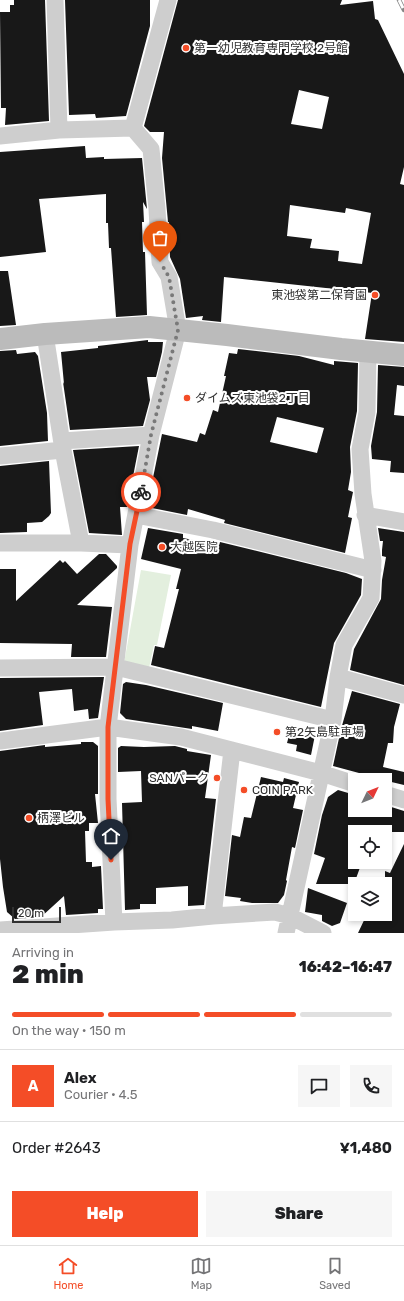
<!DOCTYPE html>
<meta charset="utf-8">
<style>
body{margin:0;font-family:Rubik,"Noto Sans JP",sans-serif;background:#f6f6f6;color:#202124;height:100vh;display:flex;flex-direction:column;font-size:15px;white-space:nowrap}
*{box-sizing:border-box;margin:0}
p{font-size:13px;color:#757577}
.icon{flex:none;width:22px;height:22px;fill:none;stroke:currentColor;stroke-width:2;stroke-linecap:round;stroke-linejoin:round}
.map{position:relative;height:933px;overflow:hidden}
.details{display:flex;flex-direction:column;background:#fff;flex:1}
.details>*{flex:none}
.needle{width:26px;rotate:47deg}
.controls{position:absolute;left:348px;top:773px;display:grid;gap:8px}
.controls a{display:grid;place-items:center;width:44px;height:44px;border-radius:0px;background:#fff;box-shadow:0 2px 6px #0003;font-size:20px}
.scale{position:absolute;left:12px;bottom:10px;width:49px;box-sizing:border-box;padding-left:4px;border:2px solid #313131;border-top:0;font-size:11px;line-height:14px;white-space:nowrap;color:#313131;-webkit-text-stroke:3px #fff;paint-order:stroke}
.pin{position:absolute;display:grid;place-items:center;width:34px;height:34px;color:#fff;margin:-41px -17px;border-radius:50% 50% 50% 0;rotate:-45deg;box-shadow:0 0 4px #0007}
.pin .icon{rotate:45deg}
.courier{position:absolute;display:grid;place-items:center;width:40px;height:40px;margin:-20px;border:3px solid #f44d27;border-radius:50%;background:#fff;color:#222;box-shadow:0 1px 5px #0007}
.summary em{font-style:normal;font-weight:800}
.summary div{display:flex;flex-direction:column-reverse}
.summary{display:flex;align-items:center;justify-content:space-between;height:68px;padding:0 12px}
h1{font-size:26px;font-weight:800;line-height:30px}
.bar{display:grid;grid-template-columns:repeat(4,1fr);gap:6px 4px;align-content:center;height:48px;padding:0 12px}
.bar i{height:5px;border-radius:3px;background:#e0e0e0}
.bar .selected{background:#f44d27}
.bar p{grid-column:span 4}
.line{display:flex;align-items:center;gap:10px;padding:0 12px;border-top:1px solid #e0e0e0}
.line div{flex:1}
.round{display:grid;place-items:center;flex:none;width:42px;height:42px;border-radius:0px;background:#f6f6f6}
.action{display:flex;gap:8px;margin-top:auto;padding:8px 12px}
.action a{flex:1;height:46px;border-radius:0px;background:#f44d27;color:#fff;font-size:16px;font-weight:800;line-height:46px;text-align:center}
.action a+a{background:#f6f6f6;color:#202124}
.menu{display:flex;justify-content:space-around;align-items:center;height:56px;border-top:1px solid #e0e0e0;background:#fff;font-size:11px;color:#757577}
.menu a{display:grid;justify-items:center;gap:2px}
.menu .selected{color:#f44d27}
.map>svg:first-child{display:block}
</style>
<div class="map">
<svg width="404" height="933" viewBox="0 0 404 933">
<rect width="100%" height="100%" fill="#fff"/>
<path fill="#e3efde" d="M141 570 171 575 157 645H154L149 668 124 663Z"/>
<path fill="#181818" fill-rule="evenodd" d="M14 0H45L49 121 5 125 6 108H1L0 12H10V5H14Z
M65 0H150V26L126 116 96 118 95 114 69 115Z
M178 0H342L340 5 373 1 375 19 378 20 404 74V167L400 184 404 185V342L365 339 372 293 335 288V289L224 277 221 322 202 320 203 316 186 318 180 279 170 257 169 222H168L162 158 164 132H150L144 126ZM299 90 329 97 322 129 291 124ZM290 205 345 213 346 208 371 213 362 264 338 261 339 251 310 248 312 239 287 236Z
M85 146 86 158 104 157V159L142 158 147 209 143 202 144 222H142L143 252H145L147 315 116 317 111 248H109L108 223H106V194L39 199 46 252 0 257V152Z
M0 271H8L16 325 0 326Z
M148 340V342H163L162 352 156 377H147L150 400 143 426 70 430 63 382 64 384 61 352 98 348V346Z
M238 349 299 356 334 365V361L358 363 357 411 350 447 351 472 348 490 353 492 348 517 352 518 345 553 224 523 225 520 188 509 187 515 147 507 162 434 197 442 200 433 205 435 213 410 218 412 226 376H224L229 353 237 354ZM277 417 324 428 317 453 270 442Z
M16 350 17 354 35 352 38 356 47 413 48 441 0 446V351Z
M378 365 404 367V386L397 385 394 415 404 416V473L390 472 391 461 372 459 371 446 377 412Z
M139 446 127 507H120L122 535 89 533 73 450Z
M49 461 51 513 49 516 42 522 27 523V532L0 533V466Z
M148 528 183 534V538L219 545 220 542 346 573 362 579 361 595 334 643 321 707 151 665 155 646 164 648 179 589H176L181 569 141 559Z
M378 528 404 532V685L350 670 354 649 381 599 382 580 386 557 382 556V550L383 541H380Z
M99 554H106L117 566V568L77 605 112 607 106 657H71L72 644 0 643V569H16V601L60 560 63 563 65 561 77 574Z
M104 677 98 718 89 719 88 709 74 711 72 689 39 692 43 725 0 731V678Z
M126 682 146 685 223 703 218 731 192 726V729L126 719 120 713 123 684Z
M352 691 400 704 394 727 393 743H388L383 767 404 772V785L358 774 359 773 333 766 341 729Z
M291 728 315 735 311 755 296 751 297 745 287 743Z
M81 742H93L98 746V794H95L98 823H89V831H85L86 862H92V867L101 866 103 909H98V913L66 915 64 896 41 917 15 919 7 912 3 887 0 859V751L45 745V747L81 744Z
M121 746 144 747 175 746 187 749V751L211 755 205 798 216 799 204 905 188 906V886L156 888V904H140V909L125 910 122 803 142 802 141 771 118 772V748Z
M261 777 283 782 284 778 299 782 293 808 303 810 295 848 292 847 286 880 287 881 284 895 278 903H252L240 901 241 898 225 896 232 835 240 837 244 817 251 818Z
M338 790 355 795V810H385V805L404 811V832H355V862H362L354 884H316L325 858 314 854 322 815 328 797Z
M404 844V933H358L367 914H385V871L390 873Z
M308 888 347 903 340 923 332 926 322 921V915L305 912Z"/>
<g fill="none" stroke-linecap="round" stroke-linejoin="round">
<path stroke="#cecece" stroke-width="17" d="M55 0 59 130
M0 136 59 130 133 128
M45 334 63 450 81 543
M62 441 151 435
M0 456 63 450
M136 515 213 530 373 570
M365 515 404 522
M0 543H81L130 545
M0 668 116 667 333 720
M338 677 404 695
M0 741 108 727 181 737 321 773 355 784
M385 794 404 800
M213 916 232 750
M114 922 108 799V727L130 545 151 435 178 330 169 277 160 262 157 209 151 149 133 128 168 0
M0 930 114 922 172 920 213 916 275 912 290 916 323 933
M286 933 333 720 338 677 344 645 371 598 373 561 363 494 360 449 367 412 368 352"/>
<path stroke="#bbb" stroke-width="22" d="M0 339 45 334 149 327 227 335 341 349 404 355"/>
<defs>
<path id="rail" d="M399 0 404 10"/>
</defs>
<use href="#rail" stroke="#868686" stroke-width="4.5"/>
<use href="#rail" stroke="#fff" stroke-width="3" stroke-dasharray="9" stroke-linecap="butt"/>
</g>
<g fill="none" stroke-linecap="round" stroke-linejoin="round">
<path stroke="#797979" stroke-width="4" stroke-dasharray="0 7.2" d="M141 492 151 435 178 330 169 277 160 262"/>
<path stroke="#f44d27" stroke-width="5" d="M111 860 108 799V727L130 544 141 492"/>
</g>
<g fill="#f44d27" stroke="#fff" stroke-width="1.5">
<circle cx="186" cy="48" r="4"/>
<circle cx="375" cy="295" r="4"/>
<circle cx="187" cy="398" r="4"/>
<circle cx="162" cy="547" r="4"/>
<circle cx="277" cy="732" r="4"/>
<circle cx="217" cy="778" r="4"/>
<circle cx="244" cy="790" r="4"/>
<circle cx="29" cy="818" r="4"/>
</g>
<g text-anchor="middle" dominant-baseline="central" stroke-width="4" stroke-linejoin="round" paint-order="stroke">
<g font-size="12" fill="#313131" stroke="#fff" text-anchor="start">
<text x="194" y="48">第一幼児教育専門学校 2号館</text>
<text x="367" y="295" text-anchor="end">東池袋第二保育園</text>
<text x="195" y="398">ダイムズ東池袋2丁目</text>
<text x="170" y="547">大越医院</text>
<text x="285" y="732">第2矢島駐車場</text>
<text x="209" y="778" text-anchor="end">SANパーク</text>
<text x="252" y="790">COIN PARK</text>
<text x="37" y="818">柄澤ビル</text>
</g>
</g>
</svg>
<div class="controls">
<a><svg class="needle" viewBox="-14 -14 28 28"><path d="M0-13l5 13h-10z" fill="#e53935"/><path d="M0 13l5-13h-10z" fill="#757577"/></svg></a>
<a><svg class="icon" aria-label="locate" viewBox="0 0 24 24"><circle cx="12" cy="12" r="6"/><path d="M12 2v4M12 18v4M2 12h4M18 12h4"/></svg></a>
<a><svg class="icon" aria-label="layers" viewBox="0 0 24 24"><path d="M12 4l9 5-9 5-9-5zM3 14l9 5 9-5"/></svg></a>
</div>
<div class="scale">20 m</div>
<div class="pin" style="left:160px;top:262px;background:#ea580c"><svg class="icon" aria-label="bag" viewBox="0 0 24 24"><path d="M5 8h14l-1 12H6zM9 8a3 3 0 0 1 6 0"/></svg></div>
<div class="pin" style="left:111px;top:860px;background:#1f2937"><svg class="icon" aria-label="home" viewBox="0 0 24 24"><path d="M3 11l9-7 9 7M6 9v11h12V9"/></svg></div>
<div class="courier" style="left:141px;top:492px"><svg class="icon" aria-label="bike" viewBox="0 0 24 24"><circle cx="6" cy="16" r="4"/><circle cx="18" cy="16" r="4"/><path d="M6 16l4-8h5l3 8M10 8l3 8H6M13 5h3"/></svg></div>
</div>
<section class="details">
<div class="summary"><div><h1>2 min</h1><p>Arriving in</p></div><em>16:42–16:47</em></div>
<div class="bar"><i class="selected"></i><i class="selected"></i><i class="selected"></i><i></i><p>On the way · 150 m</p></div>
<div class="line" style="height:72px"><b class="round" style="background:#f44d27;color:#fff">A</b><div><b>Alex</b><p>Courier · 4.5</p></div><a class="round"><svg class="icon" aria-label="chat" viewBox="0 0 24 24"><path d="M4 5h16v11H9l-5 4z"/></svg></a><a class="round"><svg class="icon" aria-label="phone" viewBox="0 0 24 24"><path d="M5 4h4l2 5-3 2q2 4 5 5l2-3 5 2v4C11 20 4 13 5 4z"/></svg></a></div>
<div class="line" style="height:52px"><div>Order #2643</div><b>¥1,480</b></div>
<div class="action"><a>Help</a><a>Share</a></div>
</section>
<nav class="menu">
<a class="selected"><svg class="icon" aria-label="home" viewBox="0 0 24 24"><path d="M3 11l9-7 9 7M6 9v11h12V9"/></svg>Home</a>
<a><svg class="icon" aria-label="map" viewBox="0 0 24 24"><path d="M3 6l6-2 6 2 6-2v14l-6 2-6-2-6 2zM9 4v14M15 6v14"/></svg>Map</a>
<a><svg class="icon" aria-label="saved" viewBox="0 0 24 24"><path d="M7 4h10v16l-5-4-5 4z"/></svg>Saved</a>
</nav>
